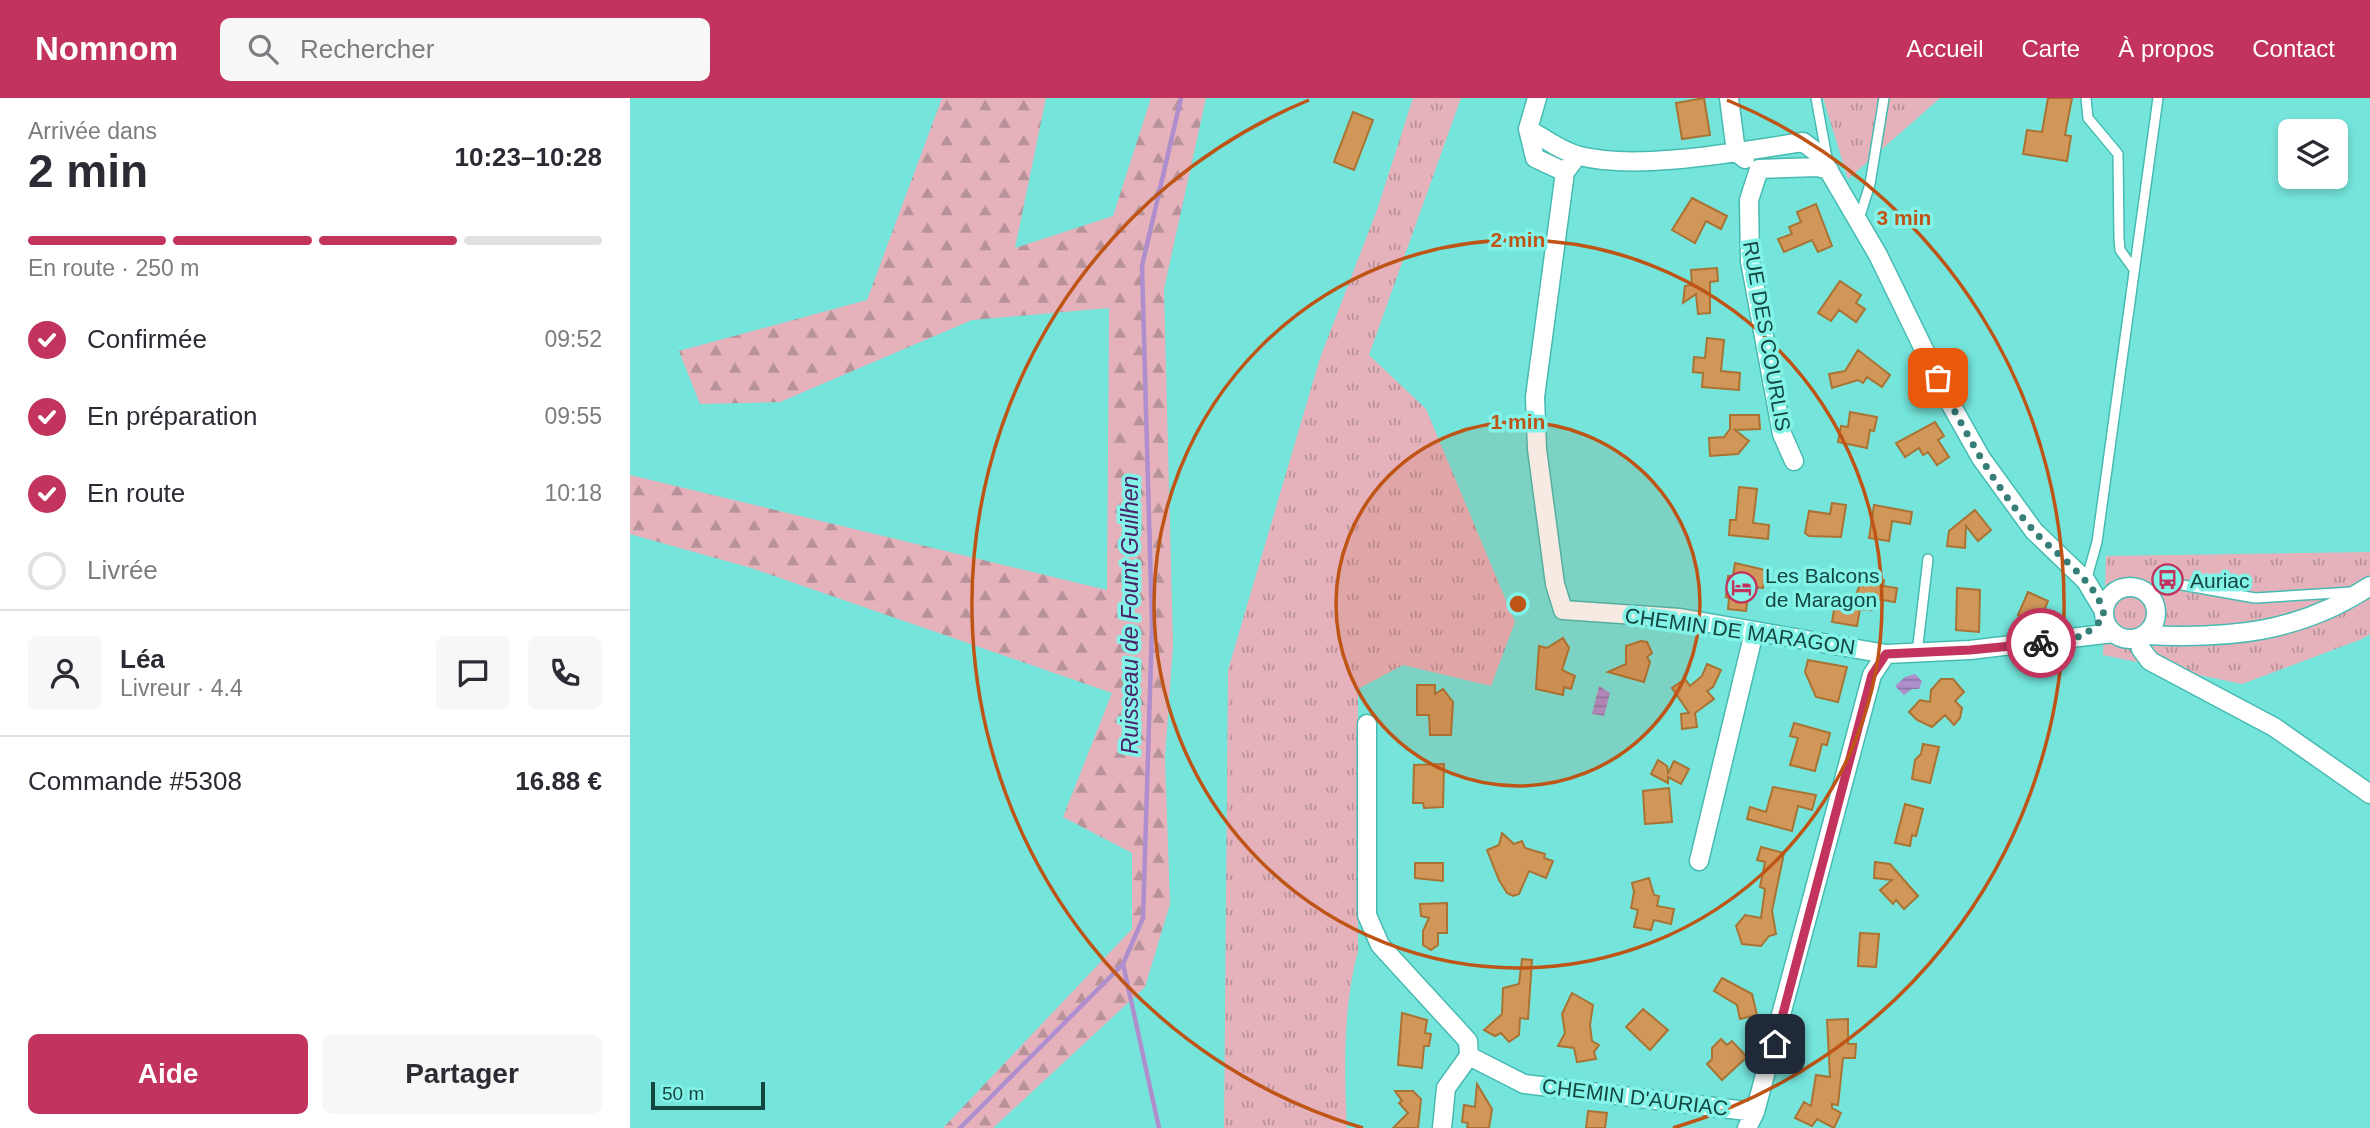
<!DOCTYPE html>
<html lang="fr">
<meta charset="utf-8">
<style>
body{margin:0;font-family:Arial,sans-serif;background:#f7f7f7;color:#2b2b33;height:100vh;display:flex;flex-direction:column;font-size:26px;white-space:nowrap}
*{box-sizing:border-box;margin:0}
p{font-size:23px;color:#7c7c81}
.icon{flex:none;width:38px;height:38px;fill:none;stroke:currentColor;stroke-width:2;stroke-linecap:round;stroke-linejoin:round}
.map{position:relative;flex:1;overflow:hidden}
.sheet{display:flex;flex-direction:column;background:#fff;width:630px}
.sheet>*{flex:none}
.controls{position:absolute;left:1648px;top:21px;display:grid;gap:14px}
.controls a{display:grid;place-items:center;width:70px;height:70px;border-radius:10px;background:#fff;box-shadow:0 4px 10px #0003;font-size:35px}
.scale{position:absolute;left:21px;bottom:18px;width:114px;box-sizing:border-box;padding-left:7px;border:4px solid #144642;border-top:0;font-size:19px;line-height:24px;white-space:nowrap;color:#144642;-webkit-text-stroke:5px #83f3e8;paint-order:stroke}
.pin{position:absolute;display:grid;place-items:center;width:60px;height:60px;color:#fff;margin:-30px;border-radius:14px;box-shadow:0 4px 10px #0006}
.courier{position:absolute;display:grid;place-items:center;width:70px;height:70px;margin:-35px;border:5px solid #c2335e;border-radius:50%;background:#fff;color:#222;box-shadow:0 2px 9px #0007}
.head em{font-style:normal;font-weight:700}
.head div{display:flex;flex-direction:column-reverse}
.head{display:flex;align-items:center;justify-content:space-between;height:119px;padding:0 28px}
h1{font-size:46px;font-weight:700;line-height:52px}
.bar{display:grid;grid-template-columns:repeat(4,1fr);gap:10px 7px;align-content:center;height:84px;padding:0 28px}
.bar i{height:9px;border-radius:5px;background:#e1e1e2}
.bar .on{background:#c2335e}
.bar p{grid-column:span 4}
.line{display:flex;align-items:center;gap:18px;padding:0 28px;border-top:2px solid #e1e1e2}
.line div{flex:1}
.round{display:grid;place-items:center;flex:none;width:74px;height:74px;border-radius:10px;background:#f7f7f7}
ol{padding:0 28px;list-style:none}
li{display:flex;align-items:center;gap:21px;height:77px}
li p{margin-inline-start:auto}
li .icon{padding:7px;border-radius:50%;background:#c2335e;color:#fff;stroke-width:4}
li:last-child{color:#7c7c81}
li i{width:38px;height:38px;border:4px solid #e1e1e2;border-radius:50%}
.primary-button{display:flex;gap:14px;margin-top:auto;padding:14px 28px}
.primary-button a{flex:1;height:80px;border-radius:10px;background:#c2335e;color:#fff;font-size:28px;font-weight:700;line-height:80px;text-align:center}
.primary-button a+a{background:#f7f7f7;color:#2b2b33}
header{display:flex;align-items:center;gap:42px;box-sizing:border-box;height:98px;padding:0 35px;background:#c2335e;color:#fff}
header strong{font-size:33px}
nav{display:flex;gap:38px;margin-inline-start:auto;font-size:24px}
.search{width:490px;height:63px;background:#f7f7f7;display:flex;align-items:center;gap:18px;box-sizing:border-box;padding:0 24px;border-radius:10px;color:#7c7c81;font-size:26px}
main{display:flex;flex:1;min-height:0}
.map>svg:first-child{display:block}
</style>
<header>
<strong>Nomnom</strong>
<div class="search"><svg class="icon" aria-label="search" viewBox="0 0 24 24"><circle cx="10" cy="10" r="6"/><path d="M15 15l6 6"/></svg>Rechercher</div>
<nav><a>Accueil</a><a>Carte</a><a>À propos</a><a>Contact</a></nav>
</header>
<main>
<section class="sheet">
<div class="head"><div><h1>2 min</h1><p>Arrivée dans</p></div><em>10:23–10:28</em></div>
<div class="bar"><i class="on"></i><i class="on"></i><i class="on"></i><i></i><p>En route · 250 m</p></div>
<ol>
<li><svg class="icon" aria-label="check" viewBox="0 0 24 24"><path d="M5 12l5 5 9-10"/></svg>Confirmée<p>09:52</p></li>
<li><svg class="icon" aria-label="check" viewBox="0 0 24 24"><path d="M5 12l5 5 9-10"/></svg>En préparation<p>09:55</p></li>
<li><svg class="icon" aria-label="check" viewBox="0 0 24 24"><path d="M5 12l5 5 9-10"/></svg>En route<p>10:18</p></li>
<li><i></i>Livrée</li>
</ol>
<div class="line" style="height:126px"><a class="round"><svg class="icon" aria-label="person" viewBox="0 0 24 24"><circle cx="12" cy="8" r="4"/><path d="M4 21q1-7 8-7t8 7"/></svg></a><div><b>Léa</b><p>Livreur · 4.4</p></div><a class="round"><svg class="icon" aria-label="chat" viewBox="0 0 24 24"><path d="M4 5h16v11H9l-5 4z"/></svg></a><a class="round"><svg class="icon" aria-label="phone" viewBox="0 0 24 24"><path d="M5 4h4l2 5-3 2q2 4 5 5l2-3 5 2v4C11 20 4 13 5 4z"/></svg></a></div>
<div class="line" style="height:91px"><div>Commande #5308</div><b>16.88 €</b></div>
<div class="primary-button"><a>Aide</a><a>Partager</a></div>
</section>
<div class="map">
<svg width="1740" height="1030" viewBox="0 0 1740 1030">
<defs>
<pattern id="grass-tufts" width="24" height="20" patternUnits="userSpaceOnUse" patternTransform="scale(1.75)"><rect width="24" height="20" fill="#e5b1ba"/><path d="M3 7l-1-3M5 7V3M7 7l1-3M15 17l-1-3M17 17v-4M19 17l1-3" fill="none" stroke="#b89299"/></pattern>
<pattern id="forest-firs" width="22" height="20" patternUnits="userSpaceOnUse" patternTransform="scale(1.75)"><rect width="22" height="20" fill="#e5b1ba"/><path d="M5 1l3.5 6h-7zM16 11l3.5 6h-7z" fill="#b89299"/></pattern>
<pattern id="water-rules" width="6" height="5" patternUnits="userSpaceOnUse" patternTransform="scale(1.75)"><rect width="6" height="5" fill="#ae8ecc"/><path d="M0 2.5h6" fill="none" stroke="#8c76a7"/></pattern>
</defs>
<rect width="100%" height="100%" fill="#75e5db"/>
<path fill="url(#grass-tufts)" d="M783 0H831L739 257 796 311 885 524 861 588 773 567 728 591V853C713 909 714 972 717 1030H594L598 572 690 260 747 112Z
M1193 0H1310L1218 81Z
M1740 454V536L1732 541 1612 586 1473 557 1476 458Z"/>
<path fill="url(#forest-firs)" d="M312 0H416L385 150 483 118 521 0H576L534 191 543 547 535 659 540 806 515 889 363 1030H313L502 831V755L433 719 482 595 121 470 0 436V377L477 492 479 210 342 222 150 304 70 306 49 253 237 202Z"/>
<path fill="url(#water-rules)" d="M1285 576 1292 583 1289 591H1282L1274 597 1265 588 1275 579Z
M969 588 980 595 974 618 962 616Z"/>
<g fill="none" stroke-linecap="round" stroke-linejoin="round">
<path stroke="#ae8ecc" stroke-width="4.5" d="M330 1030 492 867
M529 1030 493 866 513 820 522 528 512 168 551 0"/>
</g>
<path fill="#d09759" stroke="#a97333" stroke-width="2" d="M1074 0 1080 37 1052 41 1046 5Z
M1418 0H1442L1435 37 1441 38 1437 63 1393 56 1397 32 1412 34Z
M723 14 743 22 724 72 704 64Z
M1062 100 1097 118 1091 131 1076 123 1065 145 1042 132Z
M1186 106 1202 148 1188 154 1182 142 1154 154 1148 141 1162 136 1159 129 1171 124 1167 114Z
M1087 170 1088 183 1080 184V215L1068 216 1066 196 1053 205 1055 188 1062 187 1061 172Z
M1210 183 1231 197 1226 205 1235 211 1226 224 1209 212 1201 223 1188 215Z
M1077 240 1094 242 1091 273 1110 275 1109 292 1072 289 1073 275 1063 274 1064 259 1075 260Z
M1228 252 1260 277 1252 289 1237 279 1233 285 1228 282 1202 290 1199 276 1215 273Z
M1220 314 1247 319 1244 333 1240 332 1237 350 1208 344 1211 328 1218 329Z
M1100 317H1129L1130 331 1105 332 1119 343 1108 356 1080 358 1079 340 1094 339 1100 331Z
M1305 324 1314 338 1308 342 1319 359 1307 367 1298 354 1293 357 1289 350 1275 359 1266 345Z
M1109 389 1127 391 1123 425 1139 427 1138 441 1099 437 1100 422H1106Z
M1202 405 1216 407 1211 439 1179 438 1175 435 1179 413 1200 416Z
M1244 407 1282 414 1280 426 1262 423 1259 443 1239 440Z
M1345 412 1361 432 1348 443 1336 428 1335 450 1317 448 1319 433Z
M1105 465 1135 472 1133 490 1119 489 1116 513 1098 511 1099 500 1096 499 1098 478H1103Z
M1233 478 1254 482 1253 488 1267 490 1265 504 1246 501 1242 512 1230 511 1227 528 1202 524 1205 506 1219 508 1221 496 1226 497Z
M1327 490 1350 492 1349 534 1326 532Z
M1398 494 1418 503 1408 526 1388 517Z
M933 540 939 550 932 572 945 578 941 591 934 589 933 597 906 591 909 548 917 550Z
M1011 543 1017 544 1022 555 1017 559 1020 564 1014 584 978 574 996 566V548Z
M1178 562 1217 569 1208 604 1186 599 1175 574Z
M1077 566 1091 572 1083 589 1077 593 1084 601 1065 615 1067 629 1052 631 1051 616 1059 615 1042 590 1055 581 1060 588 1072 578Z
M1311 581H1323L1334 594 1325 603 1332 610 1330 620 1324 627 1315 617 1302 629 1287 622 1279 614 1290 602 1300 604 1301 592Z
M787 587H805V596L813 591 823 604 821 637H800L799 617H787Z
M1164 625 1200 635 1197 647 1192 646 1185 673 1160 667 1168 640 1160 638Z
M1293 646 1309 649 1300 685 1282 681 1285 662 1291 656Z
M1028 662 1037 668 1038 675 1044 663 1059 671 1051 686 1038 679V685L1021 676Z
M814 666 813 709 794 710 793 705H783L784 667Z
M1143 689 1186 697 1182 712 1168 708 1162 733 1117 721 1120 709 1136 714Z
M1039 690 1042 724 1015 726 1013 693Z
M1275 706 1293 711 1286 738 1282 737 1280 748 1265 745Z
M872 735 884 746 892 743 895 750 915 756 914 760 923 763 916 780 899 773 889 796 883 798 877 795 869 782 857 752 869 747Z
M1131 749 1154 755 1142 813 1146 836 1139 838 1131 848 1112 846 1106 828 1115 817 1131 820 1135 791 1130 789 1135 764 1127 762Z
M1245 764 1260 766 1288 798 1274 811 1266 802 1263 806 1250 792 1262 782 1244 780Z
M785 765H813V783L785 780Z
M1019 780 1024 797 1029 798 1027 808 1044 811 1041 826 1024 822 1021 832 1004 829 1008 812 1001 810 1004 794 1002 785Z
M817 805V835H808V847L801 852 793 847V833L799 820 791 818 790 806Z
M1230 835 1249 836 1246 869 1228 868Z
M892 861 902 862 898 921 890 920 889 937 879 944 871 935 865 938 854 932 872 916 873 890 889 886Z
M1092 880 1122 896 1127 917 1110 921 1107 907 1084 893Z
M942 895 963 907 960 927 962 943 969 947 964 954 966 961 947 964 944 950 928 948 935 935 932 916Z
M1013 911 1038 932 1020 952 996 929Z
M772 915 797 922 795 935 801 936 799 948H794L792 970 768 967Z
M1218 921V946H1226L1225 960H1213L1208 1007 1202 1006V1010L1211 1015 1204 1030 1187 1021 1182 1028 1165 1020 1174 1004 1181 1008 1186 977 1200 979 1197 922Z
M1091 941 1097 947 1102 943 1117 959 1092 982 1077 966 1082 961V950Z
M847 986 862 1011 859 1030H837L838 1025 832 1024 834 1007 845 1009Z
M765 993H783L791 1001 788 1030H763L778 1015 769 1005 772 1003Z
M958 1013 977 1015 975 1030H956Z"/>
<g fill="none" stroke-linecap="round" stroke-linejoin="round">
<defs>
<path id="lane" d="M1186 0 1197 60
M1456 0 1458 20 1488 56 1489 140 1490 152 1503 170
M1229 121 1240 86 1254 0
M1456 483 1467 444 1528 0
M1516 495 1541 485 1625 500 1723 494
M1287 555 1298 461"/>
<path id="street" d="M907 0 898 31 905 60 935 74
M1099 0 1106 54 1115 61
M898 31C914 40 932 54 950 58 1008 73 1112 53 1173 44L1189 56 1248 157 1320 305 1351 360 1404 433 1456 483 1474 513
M947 58 935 74 905 299 907 351 925 486 933 512 1050 520 1256 556 1340 552 1483 535
M1129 71 1119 102 1120 163 1152 336 1164 363
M1129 71 1188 69 1199 72
M1474 515a26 26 0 1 1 52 0a26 26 0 1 1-52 0Z
M1516 537C1599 541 1669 535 1740 488
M1509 540 1511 551 1520 563 1644 629 1740 696
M737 626V817L750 847 838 943 839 958 894 986 1125 1014
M1069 763 1124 534
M812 1030 816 990 839 958
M1117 1030 1125 1014 1242 577 1256 556"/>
</defs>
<use href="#lane" stroke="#47bbb1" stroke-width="12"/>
<use href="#street" stroke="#47bbb1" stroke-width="21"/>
<use href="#lane" stroke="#fff" stroke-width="9"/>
<use href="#street" stroke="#fff" stroke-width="18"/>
</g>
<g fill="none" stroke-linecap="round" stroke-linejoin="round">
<path stroke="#367e78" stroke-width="7" stroke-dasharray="0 12.6" d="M1308 280C1334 333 1365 390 1405 434 1425 456 1473 488 1474 520L1453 538 1411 545"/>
<path stroke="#c2335e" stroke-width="9" d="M1145 946 1242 577 1256 556 1340 552 1411 545"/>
</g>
<circle cx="888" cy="506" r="182" fill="#be5517" fill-opacity=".12"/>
<g fill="none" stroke="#be5517" stroke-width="3.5">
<circle cx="888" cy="506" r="182"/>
<circle cx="888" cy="506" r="364"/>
<path d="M733 1030A546 546 0 0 1 679 2M1097 2A546 546 0 0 1 1043 1030"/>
</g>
<defs>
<symbol id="bus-ring" viewBox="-11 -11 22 22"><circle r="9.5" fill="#83f3e8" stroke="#c2335e" stroke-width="1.5"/><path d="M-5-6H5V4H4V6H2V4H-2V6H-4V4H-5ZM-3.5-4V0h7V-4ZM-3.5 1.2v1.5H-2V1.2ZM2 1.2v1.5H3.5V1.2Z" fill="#c2335e"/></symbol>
<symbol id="hotel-ring" viewBox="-11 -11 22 22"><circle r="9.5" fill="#83f3e8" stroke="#c2335e" stroke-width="1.5"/><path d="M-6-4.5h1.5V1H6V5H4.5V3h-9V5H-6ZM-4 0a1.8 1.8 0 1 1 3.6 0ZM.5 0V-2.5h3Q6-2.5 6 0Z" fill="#c2335e"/></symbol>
</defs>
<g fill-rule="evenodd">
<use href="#bus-ring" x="1520" y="464" width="35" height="35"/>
<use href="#hotel-ring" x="1094" y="472" width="35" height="35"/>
</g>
<g text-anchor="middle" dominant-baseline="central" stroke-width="7" stroke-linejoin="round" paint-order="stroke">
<g font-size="21" fill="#144642" stroke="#83f3e8">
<text transform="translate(1137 238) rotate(80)">RUE DES COURLIS</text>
<text transform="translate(1110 533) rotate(8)">CHEMIN DE MARAGON</text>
<text transform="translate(1005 999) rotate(7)">CHEMIN D'AURIAC</text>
</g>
<g font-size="21" fill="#144642" stroke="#83f3e8" text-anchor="start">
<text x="1135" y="477">Les Balcons<tspan x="1135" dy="24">de Maragon</tspan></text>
<text x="1560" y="482">Auriac</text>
</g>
<g font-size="23" font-style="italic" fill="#491f68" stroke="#83f3e8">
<text transform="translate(500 517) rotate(-90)">Ruisseau de Fount Guilhen</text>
</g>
</g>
<circle cx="888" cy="506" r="10" fill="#be5517" stroke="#83f3e8" stroke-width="3.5"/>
<g font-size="21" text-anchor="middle" font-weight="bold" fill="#be5517" stroke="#83f3e8" stroke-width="7" stroke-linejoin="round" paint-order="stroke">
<text x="1274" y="127">3 min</text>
<text x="888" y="149">2 min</text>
<text x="888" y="331">1 min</text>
</g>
</svg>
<div class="controls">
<a><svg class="icon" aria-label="layers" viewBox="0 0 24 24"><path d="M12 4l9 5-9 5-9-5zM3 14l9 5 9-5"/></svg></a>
</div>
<div class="scale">50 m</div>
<div class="pin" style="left:1308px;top:280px;background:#ea580c"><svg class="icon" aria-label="bag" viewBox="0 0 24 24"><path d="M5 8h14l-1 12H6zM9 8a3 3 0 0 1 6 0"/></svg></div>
<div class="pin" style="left:1145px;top:946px;background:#1f2937"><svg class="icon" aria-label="home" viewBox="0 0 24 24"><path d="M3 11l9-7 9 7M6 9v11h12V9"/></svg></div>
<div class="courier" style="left:1411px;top:545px"><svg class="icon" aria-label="bike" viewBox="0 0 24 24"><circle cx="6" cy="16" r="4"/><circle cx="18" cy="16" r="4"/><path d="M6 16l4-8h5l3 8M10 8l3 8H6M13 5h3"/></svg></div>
</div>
</main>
